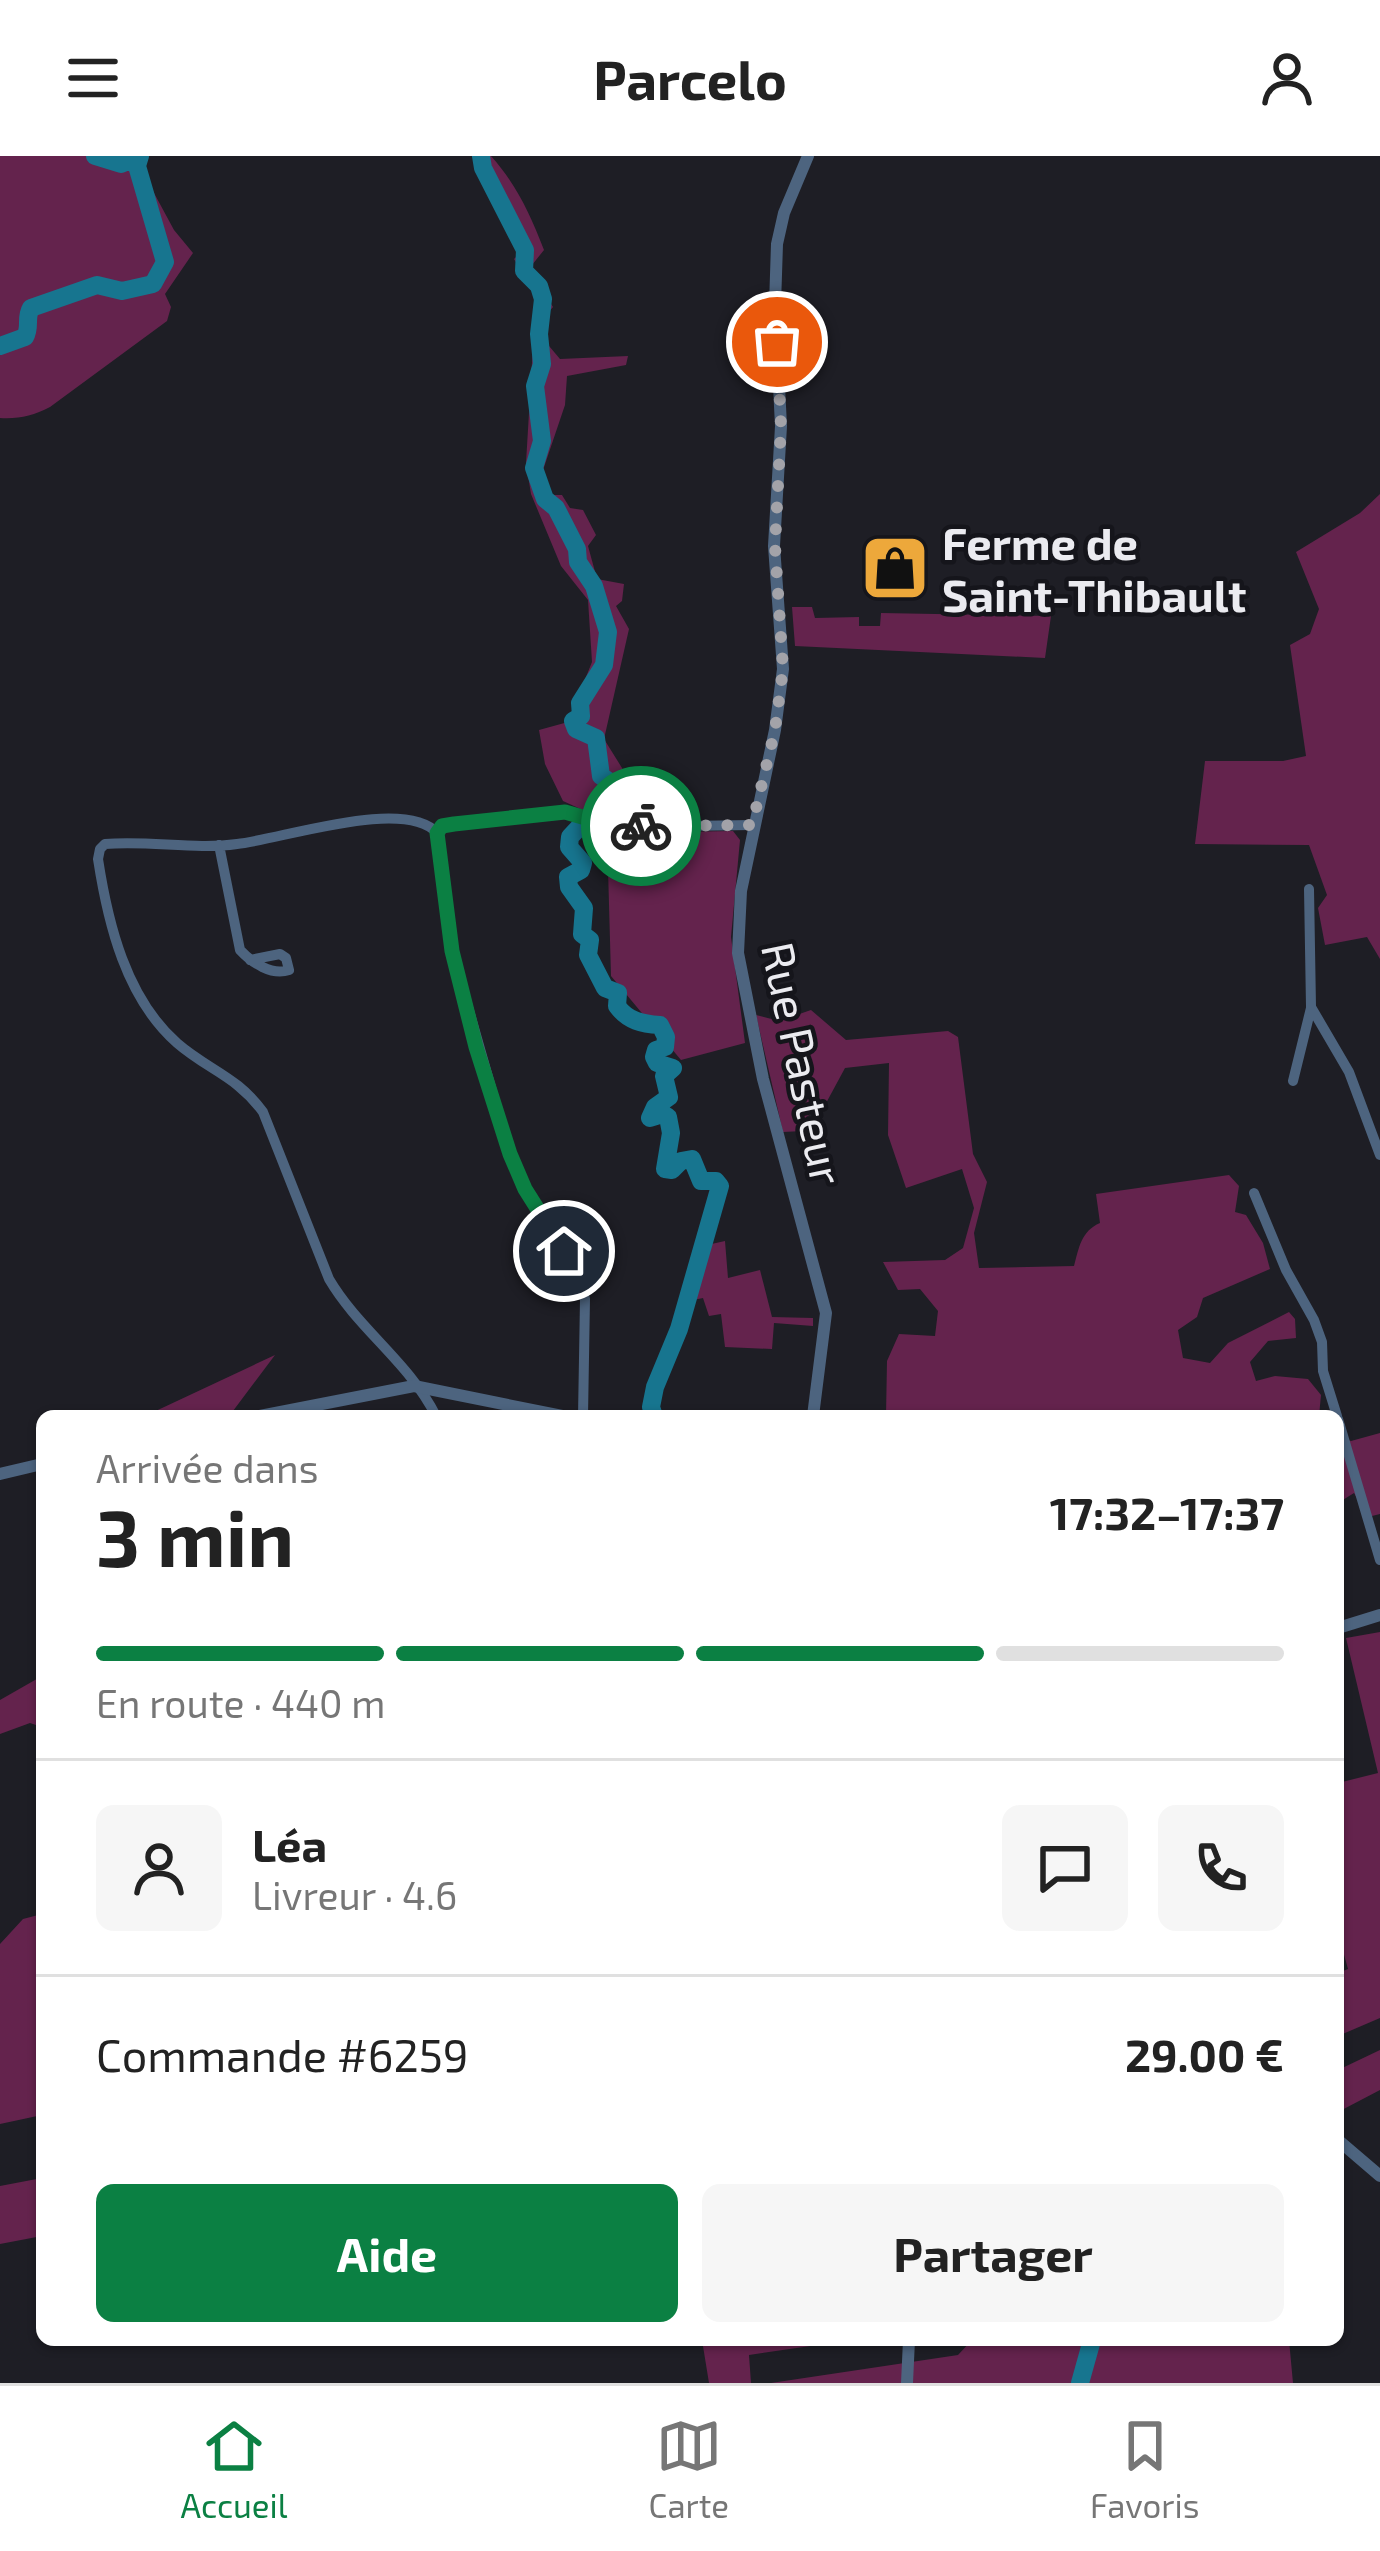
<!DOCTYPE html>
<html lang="fr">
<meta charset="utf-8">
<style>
body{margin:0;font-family:"Exo 2",sans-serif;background:#f6f6f6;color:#222;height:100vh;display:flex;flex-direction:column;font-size:45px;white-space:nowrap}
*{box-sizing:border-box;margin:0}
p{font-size:39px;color:#767676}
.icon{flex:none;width:66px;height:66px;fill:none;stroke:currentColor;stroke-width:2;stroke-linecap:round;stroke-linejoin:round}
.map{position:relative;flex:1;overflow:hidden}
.details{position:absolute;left:36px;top:1254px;width:1308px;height:936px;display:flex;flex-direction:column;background:#fff;border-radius:18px;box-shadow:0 3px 9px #0004}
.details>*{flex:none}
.pin{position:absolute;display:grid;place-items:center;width:102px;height:102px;color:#fff;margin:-51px;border:6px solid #fff;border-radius:50%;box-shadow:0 3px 12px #0007}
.courier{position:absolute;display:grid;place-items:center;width:120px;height:120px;margin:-60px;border:9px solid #0b8043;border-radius:50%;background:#fff;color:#222;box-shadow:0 3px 15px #0007}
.head em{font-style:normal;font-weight:700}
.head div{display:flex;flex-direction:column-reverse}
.head{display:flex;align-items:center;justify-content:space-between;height:204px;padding:0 60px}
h1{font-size:78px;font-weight:700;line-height:90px}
.bar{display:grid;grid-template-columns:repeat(4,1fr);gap:18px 12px;align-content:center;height:144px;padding:0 60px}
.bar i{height:15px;border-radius:9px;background:#e0e0e0}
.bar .current{background:#0b8043}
.bar p{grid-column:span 4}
.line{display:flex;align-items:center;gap:30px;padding:0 60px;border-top:3px solid #e0e0e0}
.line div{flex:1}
.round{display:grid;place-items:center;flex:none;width:126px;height:126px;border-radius:18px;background:#f6f6f6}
.cta{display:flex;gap:24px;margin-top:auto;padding:24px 60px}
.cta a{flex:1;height:138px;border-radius:18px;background:#0b8043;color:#fff;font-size:48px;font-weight:700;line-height:138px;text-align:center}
.cta a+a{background:#f6f6f6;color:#222}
header{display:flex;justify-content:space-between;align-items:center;height:156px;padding:0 60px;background:#fff;font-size:54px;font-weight:700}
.dock{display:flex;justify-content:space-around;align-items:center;height:168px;border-top:3px solid #e0e0e0;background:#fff;font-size:33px;color:#767676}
.dock a{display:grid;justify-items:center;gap:6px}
.dock .current{color:#0b8043}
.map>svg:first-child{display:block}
</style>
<header><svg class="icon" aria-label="menu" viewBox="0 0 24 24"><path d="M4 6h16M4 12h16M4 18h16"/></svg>Parcelo<svg class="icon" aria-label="person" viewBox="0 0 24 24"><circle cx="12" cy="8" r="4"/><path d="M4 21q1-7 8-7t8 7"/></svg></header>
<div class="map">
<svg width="1380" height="2227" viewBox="0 0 1380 2227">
<rect width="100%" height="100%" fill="#1e1e25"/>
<path fill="#64234d" d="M0 0H134L174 74 193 97 165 138 171 151 167 165 50 251C33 260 19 263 0 262Z
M478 0H491C517 29 530 58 544 94L528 114 529 122 539 129 553 151 548 157 544 184 560 203 628 200 626 209 567 220 565 249 541 320 548 339H562L570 352 583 354 596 379 588 390 597 423 624 428 622 445 616 450 629 473 604 583 627 620 628 641 614 650 607 665 563 645 545 608 539 574 568 566 592 506 588 444 561 410 531 338 526 307 536 139 514 103 521 96 504 47 480 17Z
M1380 338V803L1367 781 1325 789 1318 752 1327 739 1309 689 1195 688 1205 605H1283L1306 600 1290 489 1310 478 1319 453 1296 396 1360 357Z
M792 451H812L815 462 859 461V470H880L881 457 1051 460 1045 502 795 490Z
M733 675 740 684 731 781 745 887 681 904 611 820 607 677Z
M811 854 846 884 948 875 958 881 973 998 987 1026 974 1077 979 1112 1074 1110C1079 1092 1081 1075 1100 1067L1096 1038 1229 1019 1239 1030 1235 1056 1246 1059 1263 1087 1270 1113 1203 1142 1197 1161 1178 1174 1183 1202 1210 1207 1228 1187 1289 1156 1295 1163 1296 1182 1268 1185 1250 1206 1256 1225 1275 1220 1308 1223 1321 1239 1319 1260H886L887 1205 899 1178 935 1180 938 1155 920 1133 898 1134 883 1106 945 1104 963 1092 974 1052 962 1013 906 1032 888 979 889 907 845 912 825 949 806 961 803 975 783 976 756 859 779 865Z
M725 1085 728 1122 760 1114 772 1161 813 1162V1170L774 1167 772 1193 725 1191 721 1158 709 1160 703 1142 688 1145 707 1089Z
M275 1199 230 1259 145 1260Z
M1380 1277V1358L1368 1361 1354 1337 1338 1347V1281L1351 1285Z
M1380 1476V1862L1338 1880V1817L1348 1813 1338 1777V1627L1378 1617 1346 1482Z
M42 1520V1571L30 1567 0 1578V1544Z
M42 1758V1959L0 1968V1788L23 1763Z
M1380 1894V1934L1338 1956V1914Z
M42 2022V2080L0 2088V2030Z
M702 2184H852L749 2199 751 2227H709Z
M972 2184H1289L1293 2227H771L958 2199Z"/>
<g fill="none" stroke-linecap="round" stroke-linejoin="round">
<path stroke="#17758f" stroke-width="18" d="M95 0 121 8 140 0
M481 0 483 12 525 94 524 115 539 130 543 143 539 178 542 208 535 230 542 285 534 312 545 343 556 352 577 393 578 406 594 430 608 476 604 509 580 547 581 560 573 565 576 573 596 582 601 620 613 628 611 637 570 681 569 691 583 707 581 714 568 721 569 731 584 752 582 778 590 784 588 799 605 832 618 837 617 850C628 865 642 868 660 869L666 881 665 891 656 894 654 901 657 907 673 912 664 920 669 941 655 951 650 962 663 958 668 961 671 977 665 1013 672 1014 681 1005 692 1003 701 1025H716L720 1030 679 1173 655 1231 651 1251 654 1260
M0 190 25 181C31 171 25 162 31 152L97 129 122 135 153 128 165 106 137 10 140 0
M1080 2227 1092 2184"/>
<path stroke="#4d647f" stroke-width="10" d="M437 677 452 795 510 998 525 1033 578 1120 585 1143 583 1260
M437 677 442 670 454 668 565 656 620 671 752 669
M219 689 240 794C252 807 272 820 289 814L286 802 280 798 250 804
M1309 733 1311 851 1349 916 1380 999
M1293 925 1311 852
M1254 1037 1286 1114 1314 1164 1322 1186 1323 1215 1337 1260
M436 1260C409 1206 359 1174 329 1123L263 956C237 920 208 914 177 887 126 842 108 768 98 703L100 693 105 688C149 684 194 694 237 688 283 683 404 641 437 677
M1338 1263 1380 1404"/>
<path stroke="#4d647f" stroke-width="12" d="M808 0 784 57 777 88 775 149 781 270 774 390 783 513 775 574 741 735 738 797 763 923 826 1157 813 1260
M260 1260 414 1230 562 1260
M0 1318 42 1308
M1338 1472 1380 1459
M1338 1984 1380 2020
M907 2227 909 2184"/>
</g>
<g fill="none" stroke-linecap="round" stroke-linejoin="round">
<path stroke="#a3a3a9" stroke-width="12" stroke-dasharray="0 21.6" d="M641 670 752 669 775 574 783 513 775 390 781 270 777 186"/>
<path stroke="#0b8043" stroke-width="15" d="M564 1095 525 1033 510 998 476 891 452 795 437 677 442 670 454 668 565 656 610 669 641 670"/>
</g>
<defs>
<symbol id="shop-square" viewBox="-11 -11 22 22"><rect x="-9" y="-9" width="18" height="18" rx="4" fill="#eda83b" stroke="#15151b"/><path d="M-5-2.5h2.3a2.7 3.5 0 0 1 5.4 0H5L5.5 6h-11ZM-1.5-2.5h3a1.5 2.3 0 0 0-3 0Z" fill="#111"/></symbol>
</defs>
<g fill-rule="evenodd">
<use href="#shop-square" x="857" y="374" width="76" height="76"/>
</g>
<g text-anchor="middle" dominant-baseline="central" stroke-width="9" stroke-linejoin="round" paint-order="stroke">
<g font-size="45" font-weight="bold" fill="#ebebf0" stroke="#15151b" text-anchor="start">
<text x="942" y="386">Ferme de<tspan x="942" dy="52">Saint-Thibault</tspan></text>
</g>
<g font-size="45" fill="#ebebf0" stroke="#15151b">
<text transform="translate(804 907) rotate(78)">Rue Pasteur</text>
</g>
</g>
</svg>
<div class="pin" style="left:777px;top:186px;background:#ea580c"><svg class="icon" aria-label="bag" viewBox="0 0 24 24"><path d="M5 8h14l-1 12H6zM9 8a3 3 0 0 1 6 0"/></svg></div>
<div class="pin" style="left:564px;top:1095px;background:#1f2937"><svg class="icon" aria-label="home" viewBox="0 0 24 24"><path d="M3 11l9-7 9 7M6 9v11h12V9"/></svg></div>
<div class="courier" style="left:641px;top:670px"><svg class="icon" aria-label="bike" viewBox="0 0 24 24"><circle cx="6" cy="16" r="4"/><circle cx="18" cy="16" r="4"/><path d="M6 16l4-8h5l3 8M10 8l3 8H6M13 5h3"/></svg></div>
<section class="details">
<div class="head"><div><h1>3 min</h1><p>Arrivée dans</p></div><em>17:32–17:37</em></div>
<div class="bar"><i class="current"></i><i class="current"></i><i class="current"></i><i></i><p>En route · 440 m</p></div>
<div class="line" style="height:216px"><a class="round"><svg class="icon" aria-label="person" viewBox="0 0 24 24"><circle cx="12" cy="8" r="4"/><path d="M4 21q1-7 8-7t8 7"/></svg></a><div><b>Léa</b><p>Livreur · 4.6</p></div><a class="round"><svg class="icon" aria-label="chat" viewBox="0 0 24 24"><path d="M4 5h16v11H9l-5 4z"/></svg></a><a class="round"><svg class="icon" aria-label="phone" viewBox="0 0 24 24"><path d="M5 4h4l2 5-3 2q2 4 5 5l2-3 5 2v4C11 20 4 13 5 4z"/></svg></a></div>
<div class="line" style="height:156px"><div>Commande #6259</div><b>29.00 €</b></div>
<div class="cta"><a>Aide</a><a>Partager</a></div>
</section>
</div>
<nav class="dock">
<a class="current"><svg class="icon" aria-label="home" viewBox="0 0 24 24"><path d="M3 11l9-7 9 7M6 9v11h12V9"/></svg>Accueil</a>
<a><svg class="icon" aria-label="map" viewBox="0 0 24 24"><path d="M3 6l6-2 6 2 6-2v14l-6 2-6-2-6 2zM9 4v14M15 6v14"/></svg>Carte</a>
<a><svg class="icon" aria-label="saved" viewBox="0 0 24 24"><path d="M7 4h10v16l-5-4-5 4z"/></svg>Favoris</a>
</nav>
